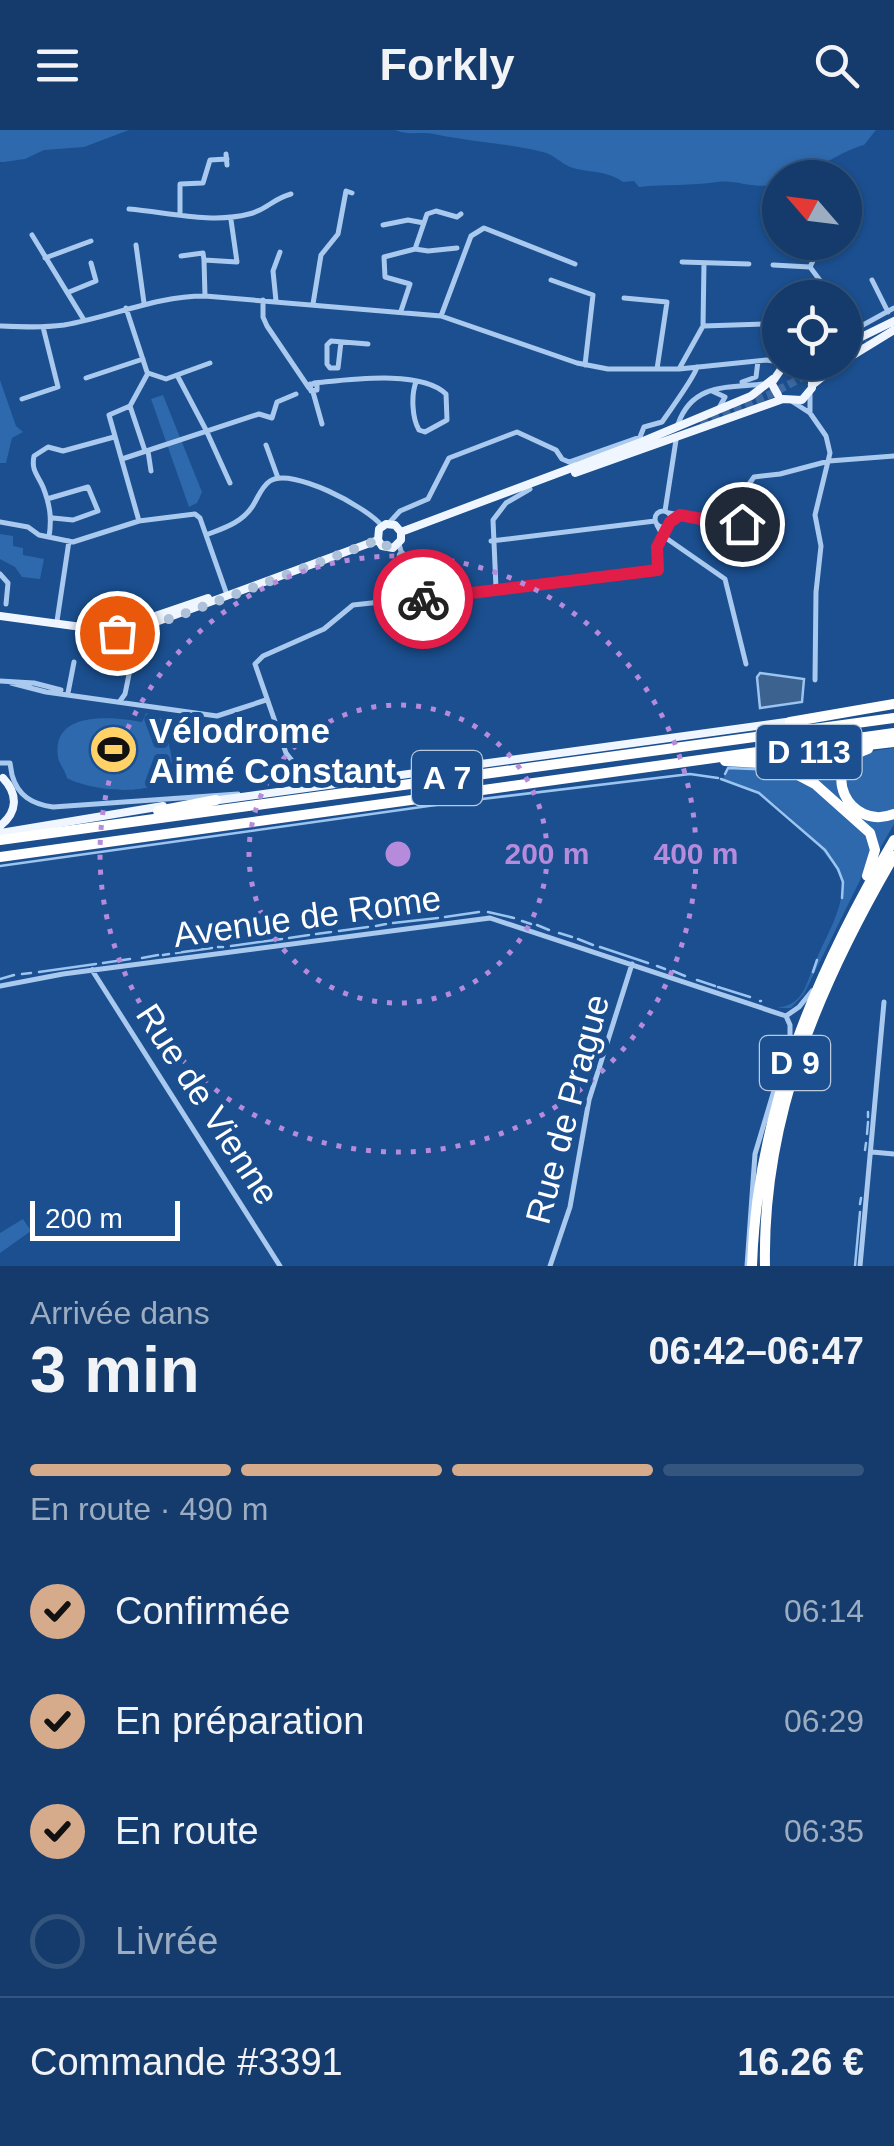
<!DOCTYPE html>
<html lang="fr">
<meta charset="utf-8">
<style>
body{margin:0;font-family:Arial,sans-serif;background:#214673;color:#f1f3f6;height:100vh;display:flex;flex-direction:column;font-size:38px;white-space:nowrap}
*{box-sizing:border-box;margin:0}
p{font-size:32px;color:#9dadc1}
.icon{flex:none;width:55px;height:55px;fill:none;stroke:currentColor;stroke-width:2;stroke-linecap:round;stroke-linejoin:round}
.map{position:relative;height:1136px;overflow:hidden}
.sheet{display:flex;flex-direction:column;background:#143b6b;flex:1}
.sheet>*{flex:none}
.needle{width:65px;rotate:298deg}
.buttons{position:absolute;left:762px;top:30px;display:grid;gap:20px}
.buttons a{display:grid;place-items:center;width:100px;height:100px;border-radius:50%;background:#143b6b;box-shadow:0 2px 8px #0004,0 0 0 2px #33557e;font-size:50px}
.scale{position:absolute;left:30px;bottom:25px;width:150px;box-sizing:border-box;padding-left:10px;border:5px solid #fff;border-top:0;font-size:28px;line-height:35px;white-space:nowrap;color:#fff;-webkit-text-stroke:8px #1b4f8f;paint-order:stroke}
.pin{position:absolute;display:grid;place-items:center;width:85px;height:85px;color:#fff;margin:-42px;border:5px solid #fff;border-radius:50%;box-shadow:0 2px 10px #0007}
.courier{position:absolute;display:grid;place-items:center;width:100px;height:100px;margin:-50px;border:8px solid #e11d48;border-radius:50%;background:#fff;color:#222;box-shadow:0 2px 12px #0007}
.headline em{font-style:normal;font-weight:700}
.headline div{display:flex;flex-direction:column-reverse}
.headline{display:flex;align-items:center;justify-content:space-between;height:170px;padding:0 30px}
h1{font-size:65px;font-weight:700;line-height:75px}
.bar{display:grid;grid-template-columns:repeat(4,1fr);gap:15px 10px;align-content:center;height:120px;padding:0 30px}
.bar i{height:12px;border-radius:8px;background:#33557e}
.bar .current{background:#d6ab8b}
.bar p{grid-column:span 4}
.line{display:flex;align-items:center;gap:25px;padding:0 30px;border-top:2px solid #33557e}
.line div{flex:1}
ol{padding:0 30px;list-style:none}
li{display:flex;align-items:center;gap:30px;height:110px}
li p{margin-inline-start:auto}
li .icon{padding:10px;border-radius:50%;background:#d6ab8b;color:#111;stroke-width:4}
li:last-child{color:#9dadc1}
li i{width:55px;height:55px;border:5px solid #33557e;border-radius:50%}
header{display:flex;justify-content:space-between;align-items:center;height:130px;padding:0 30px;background:#143b6b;font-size:45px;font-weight:700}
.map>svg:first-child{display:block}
</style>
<header><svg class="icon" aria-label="menu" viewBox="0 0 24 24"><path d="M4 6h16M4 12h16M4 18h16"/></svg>Forkly<svg class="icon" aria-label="search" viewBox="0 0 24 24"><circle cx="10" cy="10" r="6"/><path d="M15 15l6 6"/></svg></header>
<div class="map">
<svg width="894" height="1136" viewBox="0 0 894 1136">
<rect width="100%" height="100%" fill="#1b4f8f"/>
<path fill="#2e69ad" d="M0 0H129L84 17 44 20 25 29 4 32H0Z
M395 0H876L864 15C836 22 810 48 780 48V53C752 61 740 49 717 52 692 56 666 54 639 57L634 51 623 52C607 40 588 43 570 37 561 33 554 25 543 22 507 13 470 12 434 4 421 1 408 6 395 0Z
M0 250 16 296 23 302 12 308 6 333H0Z
M163 265 202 362 197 373 189 377 151 269Z
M0 404 13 406V416L23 418V425L44 429 40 449 22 447 15 437 0 429Z
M146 583 162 589C164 602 176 630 171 641 159 670 88 660 67 648 66 642 59 634 58 627 51 579 115 587 142 592Z
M894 618V681L884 685 860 679 844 657C849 623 863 622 894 618Z
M851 622 845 631 848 676 894 687V694L878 722 877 712 817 653 767 630Z
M728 634 767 636 798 645 868 706 872 716 866 738 804 864 791 878H777C807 873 805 853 817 828 826 807 843 779 842 755 841 730 781 677 760 664 749 658 735 655 723 650Z
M23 1089 31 1101 0 1123V1103Z"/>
<path fill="#3c6290" stroke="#9cc4f0" stroke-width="2.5" d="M760 543 804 549 802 572 760 578 757 547Z"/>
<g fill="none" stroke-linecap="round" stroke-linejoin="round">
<path stroke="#9cc4f0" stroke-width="2.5" d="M725 644 728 638 774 640
M721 649 759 663 825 720 838 739 843 752 842 768
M0 736 457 672 690 644 718 648
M488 782 514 788
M445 787 479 782
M522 791 531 794
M393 793 438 788
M537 795 549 800
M376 796 386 794
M339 801 368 797
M559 803 572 807
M316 804 331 802
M289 808 309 805
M578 809 593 815
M231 816 282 809
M218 817H223
M600 817 648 833
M176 823 212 818
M163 825 169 824
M142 828 158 825
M103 833 130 829
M657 836 665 839
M673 841 685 846
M39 842 96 834
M813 842 817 830
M22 844 31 843
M0 849 14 845
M697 850 715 856
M718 857 750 867
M760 871H761
M868 987V982
M867 1004 868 992
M865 1020 866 1013
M860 1074 861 1068
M855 1136 860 1082"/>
<path stroke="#3d69a0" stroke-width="8" stroke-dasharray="8 4" stroke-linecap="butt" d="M845 224 866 210
M700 292 771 264 831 232"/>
<path stroke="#a9c9ee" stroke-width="5" d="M226 24 227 35
M129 79C167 82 212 94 249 84 267 80 272 69 291 64
M180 84V54L203 53 210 30 227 29
M383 95 408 90 424 93
M32 105 84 190
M136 115 144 173
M415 119 428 121 457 118
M181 126 203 123 204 130
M45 128 91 111
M682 132 749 134
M773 135 810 137 833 168
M810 137 822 112
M551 150 593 165 585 235
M872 150 888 182
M69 162 96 151 91 133
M205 166 204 130 237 132 231 90
M624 168 667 172 657 239
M263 170V187L267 196 309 258
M276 171 273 141 280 122
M313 174 321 125 338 104 346 61 352 63
M126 178 147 242
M401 181 410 154 385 147 384 127 415 119 427 84 436 81 457 87 461 84
M845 185 854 200 894 178
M441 186 471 106 484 98 575 134
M0 196C22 197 42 198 64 195 112 187 155 166 205 166L441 186 577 233 608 239H679L766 230 780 232
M703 196 765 194
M341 212 338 238H330L327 234V215L331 211 368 214
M679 239 703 196 704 133
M177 245 206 300 230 353
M86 248 143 229
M742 252 756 247 758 231
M314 253C347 250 421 239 446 264L447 290 425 302 419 300C412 288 411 265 416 252
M310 254H317V260L311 261Z
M712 261 725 267 719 278
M313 262 322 294
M810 263V283
M22 269 58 257 43 197
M793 272 810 283 826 306 830 323 815 385 821 416 816 462 815 550
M130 276 109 285 139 391
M678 294C693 252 729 258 765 254
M266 315 278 348
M145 321 130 276 148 243 166 249 210 233
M148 321 151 341
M122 329 259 284 272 288 277 272 296 264
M569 332 640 307 644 297 662 292C669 282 695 246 697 237
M47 369 88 357 98 381 73 390 53 388
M655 389a8 8 0 1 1 16 0a8 8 0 1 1-16 0Z
M665 381 676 310
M669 383 738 397 742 394 749 354 754 347 780 344 829 331 894 326
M0 392 28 397 39 405 73 412 139 391 195 384 200 388 226 462
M389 393 400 381 428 369 449 328 517 302 556 320 562 329 576 335
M657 395 663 406 725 449 746 534
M206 405C224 398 241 393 252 377 258 368 261 357 270 351 292 337 367 377 382 396
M49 407C52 388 50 375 43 357 38 345 31 341 34 326L48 317 63 321 114 307
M491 411 655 391
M399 414 412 460
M0 444 8 453 6 474
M496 458 493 390 506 373 530 359
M401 468a8 8 0 1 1 16 0a8 8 0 1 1-16 0Z
M417 472 493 459 658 440 657 417 668 402
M57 491 69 411
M132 502 134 519
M0 551 34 553 61 560
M11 553 46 562 217 586 266 570
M68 563 74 532
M120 571 125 564 132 530
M0 633H10L12 645
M394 642 358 638 312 643 297 637 286 623 255 534 263 526 324 499 353 475 390 471 409 477
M12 645C18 666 32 674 53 677L238 664
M92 840 280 1136
M0 856 63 844 490 788 786 886
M786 886 799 877 812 861
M872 1022 894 1024
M550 1136 570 1077 589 970 632 834
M747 1136 755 1024 790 907V895L786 886
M860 1136 884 872"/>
<path stroke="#f0f6ff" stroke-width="8" d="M845 215 894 191
M845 230 894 200
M773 251 784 235 799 234 808 240
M812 255 841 232
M783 269 802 270 812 258V249
M575 343 783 269
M401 402 641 312 751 266 773 249
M378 410 379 399 386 394 395 395 401 402
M378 410 382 416 393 418 401 410V402
M0 486 126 503 378 410
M117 499 208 468
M212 671 793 591
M0 696C18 682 18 664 3 648
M0 703 163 676"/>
<path stroke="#fff" stroke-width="10" d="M790 592 894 574
M868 619C816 636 849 702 894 684
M749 629 894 612
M725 631 777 634 815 654 870 703 875 720 867 746
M158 681 216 670
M0 710 894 588
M0 727 894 603
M752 1136C757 981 816 842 894 710
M765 1136C762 986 820 853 894 726"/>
<path stroke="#f0f6ff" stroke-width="8" d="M808 240 812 249
M773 256 778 265"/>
</g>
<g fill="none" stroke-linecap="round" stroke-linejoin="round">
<path stroke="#afc1d8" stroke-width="10" stroke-dasharray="0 18" d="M117 503 132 502 189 482 378 410 404 427 408 452 403 462 414 461 417 472 423 469"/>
<path stroke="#e11d48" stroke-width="12" d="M423 469 658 440 657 417 670 392 680 385 738 396 742 394"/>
</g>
<g fill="none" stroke="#b68bdc" stroke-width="5" stroke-dasharray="5 10">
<circle cx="398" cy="724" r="149"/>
<circle cx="398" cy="724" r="298"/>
</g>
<defs>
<symbol id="stadium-disc" viewBox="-11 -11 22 22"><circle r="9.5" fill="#ffd166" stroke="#1b4f8f"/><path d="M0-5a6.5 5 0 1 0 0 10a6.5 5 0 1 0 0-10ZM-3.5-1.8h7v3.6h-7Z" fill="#111"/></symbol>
</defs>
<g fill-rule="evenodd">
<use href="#stadium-disc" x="86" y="592" width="55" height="55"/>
</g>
<g text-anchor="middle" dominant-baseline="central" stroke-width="10" stroke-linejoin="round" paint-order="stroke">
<g fill="#1b4f8f" stroke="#bbcadd" stroke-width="2.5">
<rect x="756.5" y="595" width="105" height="54" rx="8"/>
<rect x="412" y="621" width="70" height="54" rx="8"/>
<rect x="760" y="906" width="70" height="54" rx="8"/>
</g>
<g font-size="32" font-weight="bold" fill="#fff">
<text x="809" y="622">D 113</text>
<text x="447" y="648">A 7</text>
<text x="795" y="933">D 9</text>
</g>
<g font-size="35" font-weight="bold" fill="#fff" stroke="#1b4f8f" text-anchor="start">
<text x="149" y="600">Vélodrome<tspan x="149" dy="40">Aimé Constant</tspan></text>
</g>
<g font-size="35" fill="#fff" stroke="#1b4f8f">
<text transform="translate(307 786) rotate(-8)">Avenue de Rome</text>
<text transform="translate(208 974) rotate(57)">Rue de Vienne</text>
<text transform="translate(567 979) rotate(-75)">Rue de Prague</text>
</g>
</g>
<circle cx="398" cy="724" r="15" fill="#b68bdc" stroke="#1b4f8f" stroke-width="5"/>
<g font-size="30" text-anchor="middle" font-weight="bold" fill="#b68bdc" stroke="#1b4f8f" stroke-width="10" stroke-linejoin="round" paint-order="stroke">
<text x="547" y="734">200 m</text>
<text x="696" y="734">400 m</text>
</g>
</svg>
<div class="buttons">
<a><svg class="needle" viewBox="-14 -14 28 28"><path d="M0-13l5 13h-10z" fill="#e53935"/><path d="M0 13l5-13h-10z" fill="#9dadc1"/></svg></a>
<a><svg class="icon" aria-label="locate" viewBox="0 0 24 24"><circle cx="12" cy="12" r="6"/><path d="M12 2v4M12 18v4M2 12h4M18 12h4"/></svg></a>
</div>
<div class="scale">200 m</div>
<div class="pin" style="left:117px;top:503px;background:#ea580c"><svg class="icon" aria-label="bag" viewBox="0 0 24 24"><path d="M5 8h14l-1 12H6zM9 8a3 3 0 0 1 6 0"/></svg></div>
<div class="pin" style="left:742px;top:394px;background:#1f2937"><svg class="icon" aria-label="home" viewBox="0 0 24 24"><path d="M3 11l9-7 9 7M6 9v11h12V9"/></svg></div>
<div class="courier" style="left:423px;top:469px"><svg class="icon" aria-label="bike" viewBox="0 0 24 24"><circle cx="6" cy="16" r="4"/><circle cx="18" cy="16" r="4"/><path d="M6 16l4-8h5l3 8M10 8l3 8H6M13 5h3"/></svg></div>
</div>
<section class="sheet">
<div class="headline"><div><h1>3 min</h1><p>Arrivée dans</p></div><em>06:42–06:47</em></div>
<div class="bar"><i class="current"></i><i class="current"></i><i class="current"></i><i></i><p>En route · 490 m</p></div>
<ol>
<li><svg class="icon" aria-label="check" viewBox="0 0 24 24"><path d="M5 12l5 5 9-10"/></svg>Confirmée<p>06:14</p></li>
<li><svg class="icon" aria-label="check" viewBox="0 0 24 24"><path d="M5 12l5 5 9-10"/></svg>En préparation<p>06:29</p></li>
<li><svg class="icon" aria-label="check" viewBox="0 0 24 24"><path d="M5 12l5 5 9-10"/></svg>En route<p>06:35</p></li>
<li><i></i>Livrée</li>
</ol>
<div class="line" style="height:130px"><div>Commande #3391</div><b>16.26 €</b></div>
</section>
